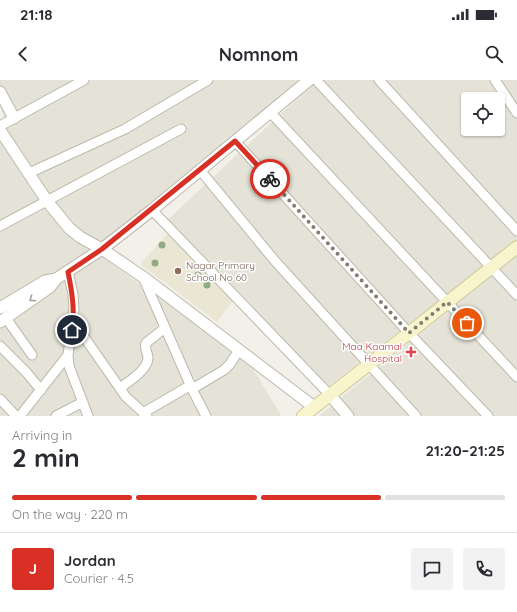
<!DOCTYPE html>
<meta charset="utf-8">
<style>
body{margin:0;font-family:Quicksand,sans-serif;background:#f2f2f3;color:#2b2b33;height:100vh;display:flex;flex-direction:column;font-size:15px;white-space:nowrap}
*{box-sizing:border-box;margin:0}
p{font-size:13px;color:#7c7c81}
.icon{flex:none;width:22px;height:22px;fill:none;stroke:currentColor;stroke-width:2;stroke-linecap:round;stroke-linejoin:round}
.map{position:relative;height:336px;overflow:hidden}
.panel{display:flex;flex-direction:column;background:#fff;flex:1}
.panel>*{flex:none}
.controls{position:absolute;left:461px;top:12px;display:grid;gap:8px}
.controls a{display:grid;place-items:center;width:44px;height:44px;border-radius:4px;background:#fff;box-shadow:0 1px 3px #0004;font-size:20px}
.pin{position:absolute;display:grid;place-items:center;width:34px;height:34px;color:#fff;margin:-17px;border:2px solid #fff;border-radius:50%;box-shadow:0 1px 4px #0007}
.courier{position:absolute;display:grid;place-items:center;width:40px;height:40px;margin:-20px;border:3px solid #d93025;border-radius:50%;background:#fff;color:#222;box-shadow:0 1px 5px #0007}
.head em{font-style:normal;font-weight:700}
.head div{display:flex;flex-direction:column-reverse}
.head{display:flex;align-items:center;justify-content:space-between;height:68px;padding:0 12px}
h1{font-size:26px;font-weight:700;line-height:30px}
.bar{display:grid;grid-template-columns:repeat(4,1fr);gap:6px 4px;align-content:center;height:48px;padding:0 12px}
.bar i{height:5px;border-radius:3px;background:#e1e1e2}
.bar .active{background:#d93025}
.bar p{grid-column:span 4}
.line{display:flex;align-items:center;gap:10px;padding:0 12px;border-top:1px solid #e1e1e2}
.line div{flex:1}
.round{display:grid;place-items:center;flex:none;width:42px;height:42px;border-radius:4px;background:#f2f2f3}
.status{display:flex;justify-content:space-between;align-items:center;height:28px;padding:0 20px;background:#fff;direction:ltr}
.status svg{height:11px;fill:currentColor}
header{display:flex;justify-content:space-between;align-items:center;height:52px;padding:0 12px;background:#fff;font-size:18px;font-weight:700}
.map>svg:first-child{display:block}
</style>
<div class="status"><b>21:18</b><svg viewBox="0 0 49 12"><path d="M0 12V9h3v3zM5 12V6h3v6zM10 12V3h3v9zM15 12V0h3v12zM26 1h20v11H26zM47 4h2v5h-2z"/></svg></div>
<header><svg class="icon" aria-label="back" viewBox="0 0 24 24"><path d="M15 5l-7 7 7 7"/></svg>Nomnom<svg class="icon" aria-label="search" viewBox="0 0 24 24"><circle cx="10" cy="10" r="6"/><path d="M15 15l6 6"/></svg></header>
<div class="map">
<svg width="517" height="336" viewBox="0 0 517 336">
<rect width="100%" height="100%" fill="#f2f0e8"/>
<path fill="#e5e3d7" fill-rule="evenodd" d="M0 0H302L101 163 85 155 66 138 54 123 6 49 0 22Z
M317 0H517V160L321 312 162 145ZM468 19H498V49H468Z
M0 57 59 142 97 169 0 225Z
M100 175 250 284 281 335 280 336H0V246L59 202Z
M517 175V336H319L331 326Z"/>
<path fill="#e9e7d4" d="M169 152 234 219 217 242 140 184Z"/>
<g fill="none" stroke-linecap="round" stroke-linejoin="round">
<defs>
<path id="minor" d="M316 0 517 215
M379 0 517 151
M495 0 517 33
M270 32 517 297
M0 46 84 0
M235 61 409 253 488 336
M200 90 275 181 416 336
M29 93 125 49 208 0
M152 130 330 315
M0 146 181 49
M68 192 73 214 74 229 68 275 69 286 88 336
M143 197 192 309 206 336
M6 238 32 275
M73 241 126 317 147 336
M0 266 27 293 41 310
M120 308C129 301 147 291 148 278 148 273 144 269 146 263L165 248
M192 309 224 290 230 284 239 270
M0 319 16 336
M143 333 191 305
M20 336 68 275
M56 336 83 322"/>
<path id="tertiary" d="M0 12 14 38
M0 50 47 121 69 148 80 157 102 169 143 197 314 327
M0 228 45 201 56 199 102 169 152 130 309 0
M0 242 50 207 56 199
M330 315 348 336"/>
<path id="secondary" d="M303 336 409 253 517 167"/>
</defs>
<use href="#minor" stroke="#bcb9ac" stroke-width="11"/>
<use href="#tertiary" stroke="#bcb9ac" stroke-width="13"/>
<use href="#secondary" stroke="#ccc79d" stroke-width="14"/>
<use href="#minor" stroke="#fff" stroke-width="9"/>
<use href="#tertiary" stroke="#fff" stroke-width="11"/>
<use href="#secondary" stroke="#f8f4cc" stroke-width="12"/>
</g>
<g fill="#90aa84">
<circle cx="162" cy="165" r="3.5"/>
<circle cx="155" cy="183" r="3.5"/>
<circle cx="198" cy="195" r="3.5"/>
<circle cx="207" cy="205" r="3.5"/>
</g>
<defs><path id="oneway-chevron" d="M-2-3.5L2.5 0L-2 3.5" fill="none" stroke-width="1.6" stroke-linecap="round" stroke-linejoin="round"/></defs>
<use stroke="#a2a09c" href="#oneway-chevron" transform="translate(32 219) rotate(146)"/>
<g fill="none" stroke-linecap="round" stroke-linejoin="round">
<path stroke="#827e76" stroke-width="4" stroke-dasharray="0 7.2" d="M270 99 409 253 447 222 467 243"/>
<path stroke="#d93025" stroke-width="5" d="M72 250C75 229 72 212 68 192L102 169 235 61 270 99"/>
</g>
<circle fill="#8d6e63" stroke="#fff" stroke-width="1.5" cx="178" cy="191" r="4"/>
<path fill="#e0444e" stroke="#fff" stroke-width="1.5" d="M409 266h4v4h4v4h-4v4h-4v-4h-4v-4h4z"/>
<g text-anchor="middle" dominant-baseline="central" stroke-width="3" stroke-linejoin="round" paint-order="stroke">
<g font-size="10" fill="#785e54" stroke="#fff" text-anchor="start">
<text x="186" y="185">Nagar Primary<tspan x="186" dy="12">School No 60</tspan></text>
</g>
<g font-size="10" fill="#be3a42" stroke="#fff" text-anchor="end">
<text x="402" y="266">Maa Kaamal<tspan x="402" dy="12">Hospital</tspan></text>
</g>
</g>
</svg>
<div class="controls">
<a><svg class="icon" aria-label="locate" viewBox="0 0 24 24"><circle cx="12" cy="12" r="6"/><path d="M12 2v4M12 18v4M2 12h4M18 12h4"/></svg></a>
</div>
<div class="pin" style="left:467px;top:243px;background:#ea580c"><svg class="icon" aria-label="bag" viewBox="0 0 24 24"><path d="M5 8h14l-1 12H6zM9 8a3 3 0 0 1 6 0"/></svg></div>
<div class="pin" style="left:72px;top:250px;background:#1f2937"><svg class="icon" aria-label="home" viewBox="0 0 24 24"><path d="M3 11l9-7 9 7M6 9v11h12V9"/></svg></div>
<div class="courier" style="left:270px;top:99px"><svg class="icon" aria-label="bike" viewBox="0 0 24 24"><circle cx="6" cy="16" r="4"/><circle cx="18" cy="16" r="4"/><path d="M6 16l4-8h5l3 8M10 8l3 8H6M13 5h3"/></svg></div>
</div>
<section class="panel">
<div class="head"><div><h1>2 min</h1><p>Arriving in</p></div><em>21:20–21:25</em></div>
<div class="bar"><i class="active"></i><i class="active"></i><i class="active"></i><i></i><p>On the way · 220 m</p></div>
<div class="line" style="height:72px"><b class="round" style="background:#d93025;color:#fff">J</b><div><b>Jordan</b><p>Courier · 4.5</p></div><a class="round"><svg class="icon" aria-label="chat" viewBox="0 0 24 24"><path d="M4 5h16v11H9l-5 4z"/></svg></a><a class="round"><svg class="icon" aria-label="phone" viewBox="0 0 24 24"><path d="M5 4h4l2 5-3 2q2 4 5 5l2-3 5 2v4C11 20 4 13 5 4z"/></svg></a></div>
</section>
